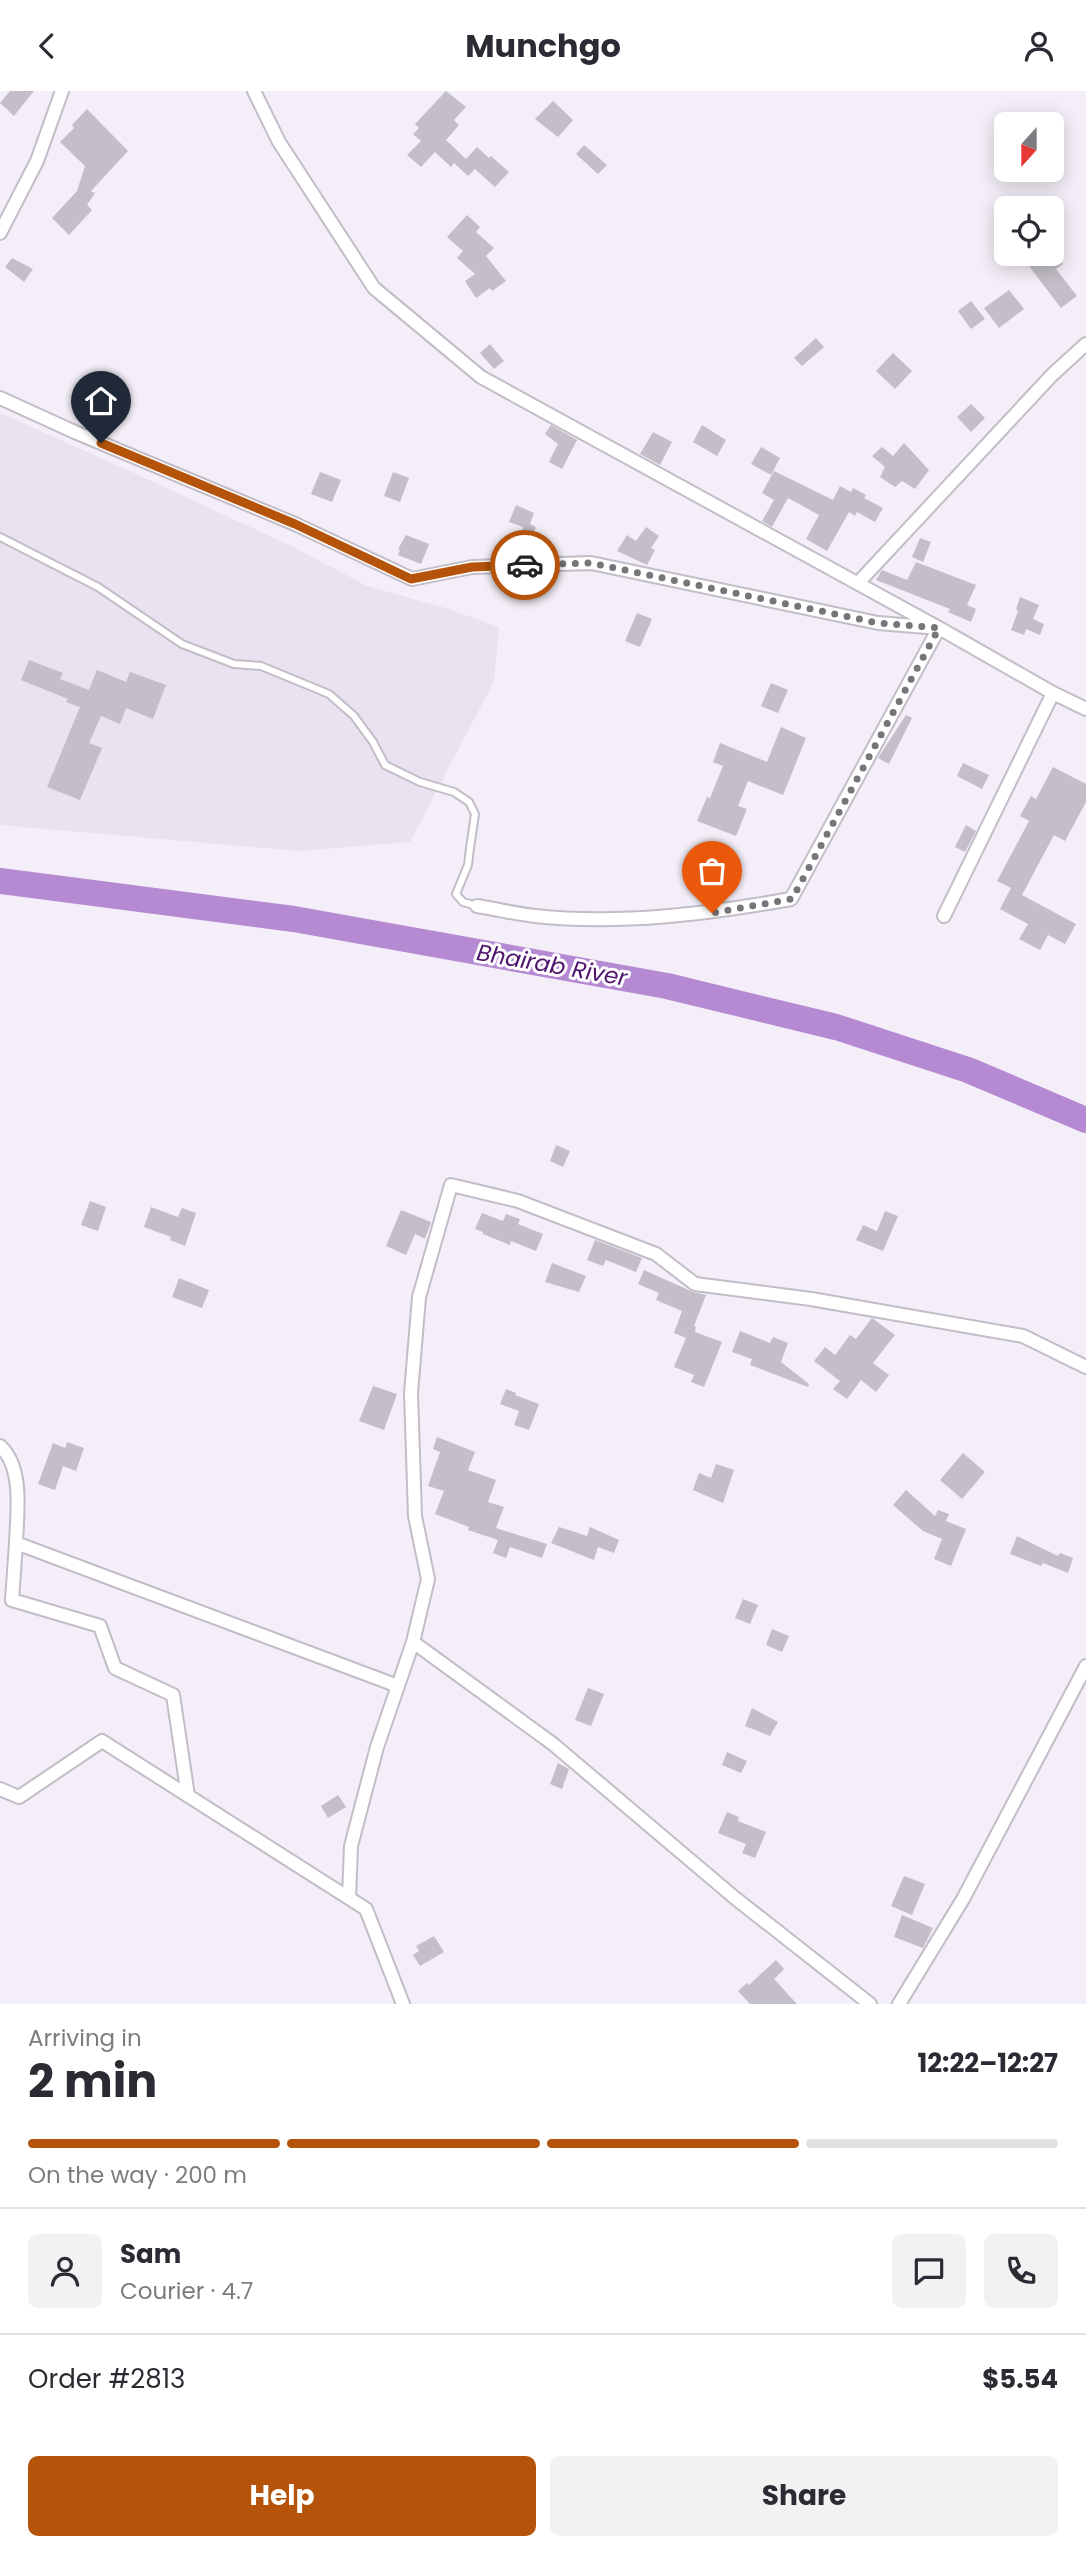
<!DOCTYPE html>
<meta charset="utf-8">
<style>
body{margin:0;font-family:Poppins,sans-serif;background:#f2f2f3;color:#2b2b33;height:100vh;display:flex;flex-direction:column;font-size:26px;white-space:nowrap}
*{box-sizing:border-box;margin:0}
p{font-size:23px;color:#7c7c81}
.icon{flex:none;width:38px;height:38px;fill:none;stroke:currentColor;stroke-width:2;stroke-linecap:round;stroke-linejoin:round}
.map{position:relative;height:1913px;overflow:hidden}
.panel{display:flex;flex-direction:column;background:#fff;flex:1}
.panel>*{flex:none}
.needle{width:46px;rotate:201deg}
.fabs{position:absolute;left:994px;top:21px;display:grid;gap:14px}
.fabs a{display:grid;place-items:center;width:70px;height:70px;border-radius:10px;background:#fff;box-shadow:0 4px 18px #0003;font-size:35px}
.pin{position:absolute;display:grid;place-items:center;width:60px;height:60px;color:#fff;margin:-72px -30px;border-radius:50% 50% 50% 0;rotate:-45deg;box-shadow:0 0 7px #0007}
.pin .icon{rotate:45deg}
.courier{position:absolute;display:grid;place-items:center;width:70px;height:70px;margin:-35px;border:5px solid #b45309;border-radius:50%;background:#fff;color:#222;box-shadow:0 2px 9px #0007}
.summary em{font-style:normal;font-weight:700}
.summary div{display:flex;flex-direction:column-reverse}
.summary{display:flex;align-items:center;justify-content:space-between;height:119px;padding:0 28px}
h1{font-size:46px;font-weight:700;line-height:52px}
.bar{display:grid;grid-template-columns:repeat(4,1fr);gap:10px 7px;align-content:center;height:84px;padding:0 28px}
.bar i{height:9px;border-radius:5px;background:#e1e1e2}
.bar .active{background:#b45309}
.bar p{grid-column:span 4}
.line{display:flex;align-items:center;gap:18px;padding:0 28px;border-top:2px solid #e1e1e2}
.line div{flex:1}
.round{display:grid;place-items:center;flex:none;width:74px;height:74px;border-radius:10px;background:#f2f2f3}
.cta{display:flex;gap:14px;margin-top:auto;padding:14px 28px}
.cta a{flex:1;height:80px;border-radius:10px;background:#b45309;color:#fff;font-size:28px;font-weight:700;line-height:80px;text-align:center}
.cta a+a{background:#f2f2f3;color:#2b2b33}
header{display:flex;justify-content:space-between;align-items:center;height:91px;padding:0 28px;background:#fff;font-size:32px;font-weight:700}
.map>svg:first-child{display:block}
</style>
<header><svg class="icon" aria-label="back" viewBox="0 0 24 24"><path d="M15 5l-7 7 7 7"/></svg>Munchgo<svg class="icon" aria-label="person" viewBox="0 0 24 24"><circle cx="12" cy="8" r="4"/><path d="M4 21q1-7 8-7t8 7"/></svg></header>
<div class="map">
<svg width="1086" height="1913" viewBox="0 0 1086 1913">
<rect width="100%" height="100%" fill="#f3eef7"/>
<path fill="#eae1f1" d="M0 322 145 387 293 456 367 495 442 516 499 536 494 590 410 751 300 760 0 734Z"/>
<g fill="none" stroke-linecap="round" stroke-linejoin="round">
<path stroke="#b58ad2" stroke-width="26" d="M0 790 294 828 667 895 836 936 968 979 1086 1029"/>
</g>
<path fill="#c3bec7" d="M10 0H34L14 25 0 12Z
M446 0 466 16 454 29 459 34 446 49 466 68 477 56 489 67 491 65 509 81 495 96 475 78 468 85 454 72 451 76 435 61 421 76 407 64 421 50 413 43 419 37 415 33Z
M553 10 573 29 558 46 535 28Z
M87 18 128 60 91 100 95 102 87 114 92 119 69 144 52 127 77 100 85 75 60 51 74 37 72 34Z
M584 54 607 74 598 83 576 63Z
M467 124 480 136 476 141 494 157 486 165 506 190 492 200 490 197 476 207 465 190 475 183 457 167 463 160 447 146Z
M1034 163H1055L1063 173 1056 178 1077 205 1061 217 1029 175 1038 168Z
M12 167 33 178 24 191 5 176Z
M1009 199 1024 218 999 237 984 217Z
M971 210 985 228 971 238 958 220Z
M816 247 824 256 802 275 794 267Z
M490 253 504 270 494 278 480 262Z
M893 262 912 280 895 298 876 280Z
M971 313 985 327 971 341 957 326Z
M551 334 577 349 562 378 549 371 558 353 545 343Z
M702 334 726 349 717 365 693 351Z
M653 341 672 351 660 374 640 363Z
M904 352 929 379 915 398 902 390 895 396 880 386 885 376 872 365 882 356 893 365Z
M761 356 780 367 771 384 751 373Z
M774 380 833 409 840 395 851 401 853 397 866 404 864 407 883 417 875 431 857 421 855 425 849 421 827 460 806 448 819 424 788 407 772 436 762 430 774 409 762 402Z
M320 381 341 389 332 411 311 403Z
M393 381 409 387 400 411 384 405Z
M516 414 534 422 530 433 536 436 530 452 519 449 523 436 509 431Z
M646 436 659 445 651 457 655 459 647 474 617 460 627 444 636 450Z
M406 444 429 453 421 473 398 464 400 459 398 458Z
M920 447 931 451 923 471 912 466Z
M916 471 976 494 967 514 976 518 971 531 948 521 950 518 876 489 882 479 907 489Z
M1020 506 1039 514 1033 528 1044 533 1040 544 1026 538 1024 544 1011 539 1018 520 1016 518Z
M637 522 652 528 640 556 625 550Z
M29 569 63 582 60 588 89 599 97 579 126 591 130 581 166 594 153 628 126 617 120 633 101 625 89 652 102 657 80 709 47 696 80 616 66 611 68 608 21 589Z
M771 592 788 599 778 622 761 615Z
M906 624 912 627 889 673 878 667Z
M781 636 806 647 783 704 748 690 738 715 747 718 736 745 697 730 707 706 710 707 723 675 713 671 720 652 767 671Z
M963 672 989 684 982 698 957 685Z
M1053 676 1086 693V711L1065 750 1054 744 1022 804 1076 833 1065 853 1048 844 1040 859 1019 848 1028 833 1000 818 1011 797 997 790 1029 730 1020 725 1031 705 1036 708Z
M966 734 976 740 965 761 955 756Z
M556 1054 570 1060 563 1076 550 1070Z
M90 1110 106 1116 98 1140 81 1134Z
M151 1116 178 1126 182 1117 196 1122 185 1155 170 1149 171 1146 144 1136Z
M401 1119 431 1131 425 1148 415 1143 406 1164 386 1155Z
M885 1120 898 1125 883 1160 856 1149 863 1134 877 1140Z
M482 1122 503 1130 506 1123 520 1128 518 1133 543 1143 536 1160 511 1150 510 1154 483 1143V1141L475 1138Z
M595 1149 642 1167 636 1181 606 1169 603 1175 587 1169Z
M552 1172 586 1185 579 1201 545 1191Z
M644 1179 693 1201 706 1204 694 1235 696 1236 695 1241 722 1251 704 1296 691 1291 694 1284 674 1276 686 1247 674 1242 682 1220 656 1209 659 1202 638 1193Z
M179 1187 209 1199 202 1217 172 1206Z
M872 1227 895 1244 873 1272 889 1284 876 1301 861 1289 847 1308 833 1298 840 1290 814 1270 825 1256 835 1264 850 1244 856 1248Z
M740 1240 770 1252 773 1246 788 1252 781 1271 809 1293 808 1296 750 1274 752 1268 732 1261Z
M373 1295 397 1303 384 1339 359 1330Z
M506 1298 516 1302 515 1304 539 1313 529 1339 514 1334 519 1320 500 1313Z
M437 1346 475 1361 468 1379 496 1389 488 1411 504 1416 496 1437 547 1453 542 1467 510 1456 506 1467 493 1462 498 1449 468 1439 469 1436 435 1423 444 1400 428 1395 440 1361 433 1358Z
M67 1351 84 1357 76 1380 63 1375 55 1399 38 1393 53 1352 65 1357Z
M963 1362 985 1381 962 1408 940 1389Z
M716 1373 734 1379 723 1412 693 1399 699 1382 711 1387Z
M906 1399 935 1425 938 1419 949 1423 946 1430 966 1438 951 1475 934 1468 942 1448 923 1440 893 1414Z
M559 1436 587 1445 590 1436 619 1449 614 1462 598 1456 594 1469 551 1452Z
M1017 1445 1058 1465 1060 1462 1073 1467 1068 1482 1043 1472 1041 1475 1010 1463Z
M743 1508 758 1514 750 1533 735 1527Z
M772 1538 789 1545 782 1561 766 1554Z
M588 1597 604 1603 591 1635 575 1629Z
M752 1617 778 1631 770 1645 745 1635Z
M727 1661 747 1670 741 1682 722 1674Z
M558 1672 569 1678 562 1698 550 1693Z
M338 1704 346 1716 328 1727 321 1715Z
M727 1721 739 1726 738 1730 766 1741 755 1767 742 1762 746 1753 718 1742Z
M904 1785 925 1793 912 1824 891 1815Z
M902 1824 933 1837 923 1857 894 1846Z
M434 1845 444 1861 420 1875 413 1864 419 1860 416 1855Z
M776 1869 784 1878 774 1888 797 1913H750L738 1900 747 1892 749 1894Z"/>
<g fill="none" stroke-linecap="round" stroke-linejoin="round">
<defs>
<path id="service" d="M0 446 98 496 182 553 234 573 261 575 329 603 354 625 373 651 385 674 420 691 454 701 469 711 475 723 470 757 468 774 456 803 463 811 477 815"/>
<path id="minor" d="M0 142 37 70 62 0
M0 307 77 342 295 433 412 488 472 476 591 472 878 532 939 537 481 286 374 197 279 51 254 0
M858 492 1052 284 1086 253
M477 815C496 818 516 823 535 825 621 834 707 823 791 808L939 537 1053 602
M944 825 1053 602 1086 618
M0 1355C24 1377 17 1422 16 1452L398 1595
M16 1452 12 1509 100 1535 115 1577 173 1604 188 1705
M413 1551 428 1488 415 1425 411 1302 419 1206 451 1094 518 1110 656 1163 695 1193 811 1208 1023 1245 1086 1276
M0 1698 19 1706 102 1650 366 1818 403 1913
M349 1807 351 1755 377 1656 413 1551 553 1653 735 1807 870 1913
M899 1913 963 1808 1086 1575"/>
</defs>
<use href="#service" stroke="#c2bdc6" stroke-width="10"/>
<use href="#minor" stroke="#c2bdc6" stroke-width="16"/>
<use href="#service" stroke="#fff" stroke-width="6"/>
<use href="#minor" stroke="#fff" stroke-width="12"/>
</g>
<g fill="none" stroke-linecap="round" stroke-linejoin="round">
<path stroke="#78757a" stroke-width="7" stroke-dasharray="0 12.6" d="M525 474 591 472 878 532 939 537 792 808 712 822"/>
<path stroke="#b45309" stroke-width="9" d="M101 352 295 433 411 488 472 476 525 474"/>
</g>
<g text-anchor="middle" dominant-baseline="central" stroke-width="6" stroke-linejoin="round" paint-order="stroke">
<g font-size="23" font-style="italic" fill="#4e156b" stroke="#fefdff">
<text transform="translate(552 874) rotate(10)">Bhairab River</text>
</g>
</g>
</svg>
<div class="fabs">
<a><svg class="needle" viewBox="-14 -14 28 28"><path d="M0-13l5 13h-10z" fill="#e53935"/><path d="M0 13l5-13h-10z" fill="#7c7c81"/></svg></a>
<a><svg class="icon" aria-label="locate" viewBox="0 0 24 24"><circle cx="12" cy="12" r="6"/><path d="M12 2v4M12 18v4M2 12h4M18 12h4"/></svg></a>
</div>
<div class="pin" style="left:712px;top:822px;background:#ea580c"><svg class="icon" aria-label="bag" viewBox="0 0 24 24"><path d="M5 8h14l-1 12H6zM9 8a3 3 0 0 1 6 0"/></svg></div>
<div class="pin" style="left:101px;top:352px;background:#1f2937"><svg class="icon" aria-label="home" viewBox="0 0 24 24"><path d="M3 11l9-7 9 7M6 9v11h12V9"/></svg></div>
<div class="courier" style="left:525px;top:474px"><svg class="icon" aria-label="car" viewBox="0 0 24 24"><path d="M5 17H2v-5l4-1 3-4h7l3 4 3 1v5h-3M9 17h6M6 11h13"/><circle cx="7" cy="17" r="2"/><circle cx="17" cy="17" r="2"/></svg></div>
</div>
<section class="panel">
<div class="summary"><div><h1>2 min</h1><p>Arriving in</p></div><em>12:22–12:27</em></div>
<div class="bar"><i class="active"></i><i class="active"></i><i class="active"></i><i></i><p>On the way · 200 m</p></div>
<div class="line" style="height:126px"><a class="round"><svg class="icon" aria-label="person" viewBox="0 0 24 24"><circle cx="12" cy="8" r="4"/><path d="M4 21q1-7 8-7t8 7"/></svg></a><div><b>Sam</b><p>Courier · 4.7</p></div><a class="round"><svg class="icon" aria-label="chat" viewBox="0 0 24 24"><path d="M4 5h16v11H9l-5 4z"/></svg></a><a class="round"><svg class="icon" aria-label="phone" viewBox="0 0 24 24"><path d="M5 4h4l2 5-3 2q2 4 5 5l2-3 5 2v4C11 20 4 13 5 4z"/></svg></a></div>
<div class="line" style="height:91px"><div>Order #2813</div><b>$5.54</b></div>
<div class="cta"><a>Help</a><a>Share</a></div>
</section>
